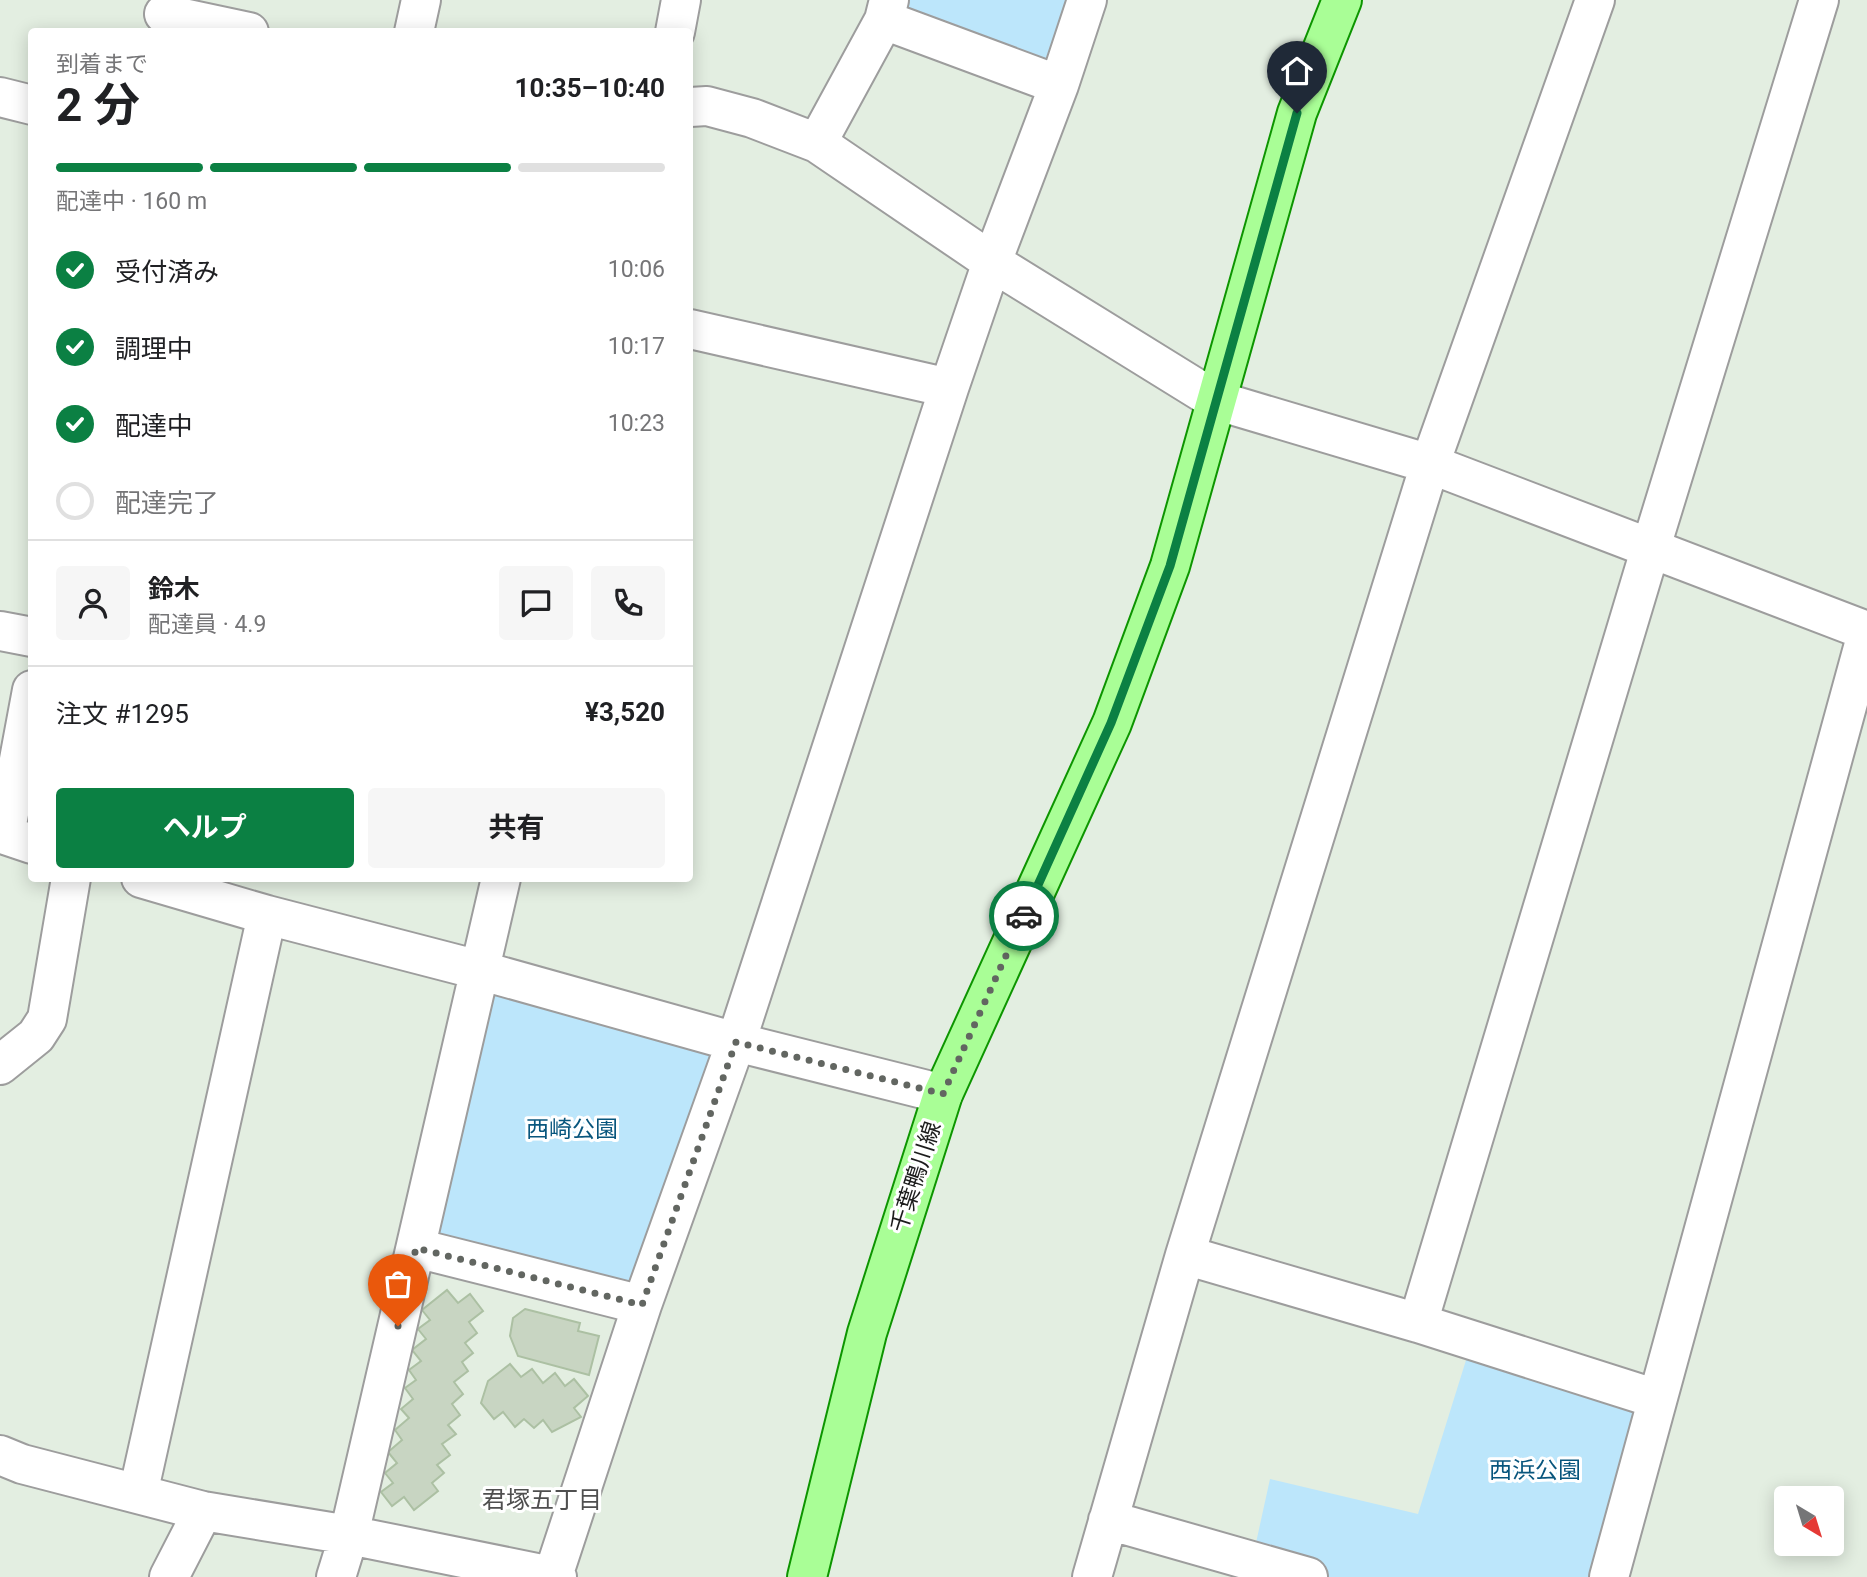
<!DOCTYPE html>
<html lang="ja">
<meta charset="utf-8">
<style>
body{margin:0;font-family:Roboto,"Noto Sans JP",sans-serif;background:#f6f6f6;color:#202124;height:100vh;display:flex;flex-direction:column;font-size:26px;white-space:nowrap}
*{box-sizing:border-box;margin:0}
p{font-size:23px;color:#757577}
.icon{flex:none;width:38px;height:38px;fill:none;stroke:currentColor;stroke-width:2;stroke-linecap:round;stroke-linejoin:round}
.map{position:relative;flex:1;overflow:hidden}
.details{position:absolute;left:28px;top:28px;width:665px;height:854px;display:flex;flex-direction:column;background:#fff;border-radius:7px;box-shadow:0 4px 18px #0003}
.details>*{flex:none}
.needle{width:46px;rotate:142deg}
.fabs{position:absolute;left:1774px;top:1486px;display:grid;gap:14px}
.fabs a{display:grid;place-items:center;width:70px;height:70px;border-radius:7px;background:#fff;box-shadow:0 4px 18px #0003;font-size:35px}
.pin{position:absolute;display:grid;place-items:center;width:60px;height:60px;color:#fff;margin:-72px -30px;border-radius:50% 50% 50% 0;rotate:-45deg;box-shadow:0 0 7px #0007}
.pin .icon{rotate:45deg}
.courier{position:absolute;display:grid;place-items:center;width:70px;height:70px;margin:-35px;border:5px solid #0b8043;border-radius:50%;background:#fff;color:#222;box-shadow:0 2px 9px #0007}
.overview em{font-style:normal;font-weight:700}
.overview div{display:flex;flex-direction:column-reverse}
.overview{display:flex;align-items:center;justify-content:space-between;height:119px;padding:0 28px}
h1{font-size:46px;font-weight:700;line-height:52px}
.bar{display:grid;grid-template-columns:repeat(4,1fr);gap:10px 7px;align-content:center;height:84px;padding:0 28px}
.bar i{height:9px;border-radius:5px;background:#e0e0e0}
.bar .on{background:#0b8043}
.bar p{grid-column:span 4}
.line{display:flex;align-items:center;gap:18px;padding:0 28px;border-top:2px solid #e0e0e0}
.line div{flex:1}
.round{display:grid;place-items:center;flex:none;width:74px;height:74px;border-radius:7px;background:#f6f6f6}
ol{padding:0 28px;list-style:none}
li{display:flex;align-items:center;gap:21px;height:77px}
li p{margin-inline-start:auto}
li .icon{padding:7px;border-radius:50%;background:#0b8043;color:#fff;stroke-width:4}
li:last-child{color:#757577}
li i{width:38px;height:38px;border:4px solid #e0e0e0;border-radius:50%}
.button{display:flex;gap:14px;margin-top:auto;padding:14px 28px}
.button a{flex:1;height:80px;border-radius:7px;background:#0b8043;color:#fff;font-size:28px;font-weight:700;line-height:80px;text-align:center}
.button a+a{background:#f6f6f6;color:#202124}
.map>svg:first-child{display:block}
</style>
<div class="map">
<svg width="1867" height="1577" viewBox="0 0 1867 1577">
<rect width="100%" height="100%" fill="#e3eee1"/>
<path fill="#bce6fb" d="M907 0H1073L1054 56 1040 65 913 19 906 7Z
M479 970 736 1042 642 1305 416 1248Z
M1472 1341 1657 1399 1609 1577H1308L1252 1561 1270 1479 1418 1514Z"/>
<path fill="#c8d5c2" stroke="#acc0a3" stroke-width="2" d="M447 1290 458 1303 470 1294 483 1311 469 1322 477 1333 465 1343 473 1353 462 1362 468 1371 454 1382 463 1394 452 1404 460 1415 448 1425 456 1434 442 1444 450 1455 437 1465 444 1473 432 1483 438 1491 414 1510 404 1497 392 1506 381 1492 393 1483 385 1473 397 1463 388 1452 402 1440 395 1430 409 1418 401 1409 413 1399 405 1388 416 1380 409 1370 421 1361 412 1350 426 1339 418 1329 430 1320 422 1310Z
M525 1309 580 1323 578 1331 599 1336 589 1375 518 1356 510 1336 513 1318Z
M510 1364 521 1377 532 1369 543 1383 555 1373 565 1386 574 1379 588 1396 574 1408 581 1417 552 1432 543 1420 534 1428 524 1419 515 1427 503 1412 494 1419 481 1403 488 1381Z"/>
<g fill="none" stroke-linecap="round" stroke-linejoin="round">
<defs>
<path id="minor" d="M164 14 249 32
M884 20 1059 85
M414 32 421 0
M675 32 681 0
M0 97 32 105
M690 107 707 106 752 118 817 143 992 262 1215 400 1430 464 1867 631
M817 143 884 20 889 0
M690 329 949 388
M0 631 32 637
M32 690 5 835 32 844
M141 878 267 915 479 970 736 1042 943 1094
M0 1065 36 1036 47 1019 71 878
M416 1248 642 1305
M1185 1255 1418 1323 1657 1399
M1418 1323 1651 547 1819 0
M0 1455 22 1464 203 1511 349 1535 557 1577
M138 1494 267 915
M1108 1520 1308 1577
M553 1576 642 1305 736 1042 949 388 992 262 1059 85 1087 0
M169 1577 203 1511
M336 1577 349 1535 501 878
M1092 1577 1185 1255 1430 464 1595 0
M1609 1577 1867 633"/>
<path id="major" d="M807 1577 867 1333 943 1094 1112 723 1170 566 1297 113 1342 0"/>
</defs>
<use href="#minor" stroke="#9d9d9d" stroke-width="42"/>
<use href="#major" stroke="#0d9500" stroke-width="42"/>
<use href="#minor" stroke="#fff" stroke-width="38"/>
<use href="#major" stroke="#a9fe96" stroke-width="38"/>
</g>
<g fill="none" stroke-linecap="round" stroke-linejoin="round">
<path stroke="#626661" stroke-width="7" stroke-dasharray="0 12.6" d="M398 1326 416 1248 642 1305 736 1042 943 1094 1024 916"/>
<path stroke="#0b8043" stroke-width="9" d="M1024 916 1111 723 1170 566 1297 113"/>
</g>
<g text-anchor="middle" dominant-baseline="central" stroke-width="6" stroke-linejoin="round" paint-order="stroke">
<g font-size="23" fill="#08567d" stroke="#fff">
<text x="572" y="1129">西崎公園</text>
<text x="1535" y="1470">西浜公園</text>
</g>
<g font-size="23" fill="#1c1c1c" stroke="#fff">
<text transform="translate(916 1177) rotate(-72)">千葉鴨川線</text>
</g>
<g font-size="24" fill="#4f4f4f" stroke="#fff">
<text x="542" y="1500">君塚五丁目</text>
</g>
</g>
</svg>
<div class="fabs">
<a><svg class="needle" viewBox="-14 -14 28 28"><path d="M0-13l5 13h-10z" fill="#e53935"/><path d="M0 13l5-13h-10z" fill="#757577"/></svg></a>
</div>
<div class="pin" style="left:398px;top:1326px;background:#ea580c"><svg class="icon" aria-label="bag" viewBox="0 0 24 24"><path d="M5 8h14l-1 12H6zM9 8a3 3 0 0 1 6 0"/></svg></div>
<div class="pin" style="left:1297px;top:113px;background:#1f2937"><svg class="icon" aria-label="home" viewBox="0 0 24 24"><path d="M3 11l9-7 9 7M6 9v11h12V9"/></svg></div>
<div class="courier" style="left:1024px;top:916px"><svg class="icon" aria-label="car" viewBox="0 0 24 24"><path d="M5 17H2v-5l4-1 3-4h7l3 4 3 1v5h-3M9 17h6M6 11h13"/><circle cx="7" cy="17" r="2"/><circle cx="17" cy="17" r="2"/></svg></div>
<section class="details">
<div class="overview"><div><h1>2 分</h1><p>到着まで</p></div><em>10:35–10:40</em></div>
<div class="bar"><i class="on"></i><i class="on"></i><i class="on"></i><i></i><p>配達中 · 160 m</p></div>
<ol>
<li><svg class="icon" aria-label="check" viewBox="0 0 24 24"><path d="M5 12l5 5 9-10"/></svg>受付済み<p>10:06</p></li>
<li><svg class="icon" aria-label="check" viewBox="0 0 24 24"><path d="M5 12l5 5 9-10"/></svg>調理中<p>10:17</p></li>
<li><svg class="icon" aria-label="check" viewBox="0 0 24 24"><path d="M5 12l5 5 9-10"/></svg>配達中<p>10:23</p></li>
<li><i></i>配達完了</li>
</ol>
<div class="line" style="height:126px"><a class="round"><svg class="icon" aria-label="person" viewBox="0 0 24 24"><circle cx="12" cy="8" r="4"/><path d="M4 21q1-7 8-7t8 7"/></svg></a><div><b>鈴木</b><p>配達員 · 4.9</p></div><a class="round"><svg class="icon" aria-label="chat" viewBox="0 0 24 24"><path d="M4 5h16v11H9l-5 4z"/></svg></a><a class="round"><svg class="icon" aria-label="phone" viewBox="0 0 24 24"><path d="M5 4h4l2 5-3 2q2 4 5 5l2-3 5 2v4C11 20 4 13 5 4z"/></svg></a></div>
<div class="line" style="height:91px"><div>注文 #1295</div><b>¥3,520</b></div>
<div class="button"><a>ヘルプ</a><a>共有</a></div>
</section>
</div>
